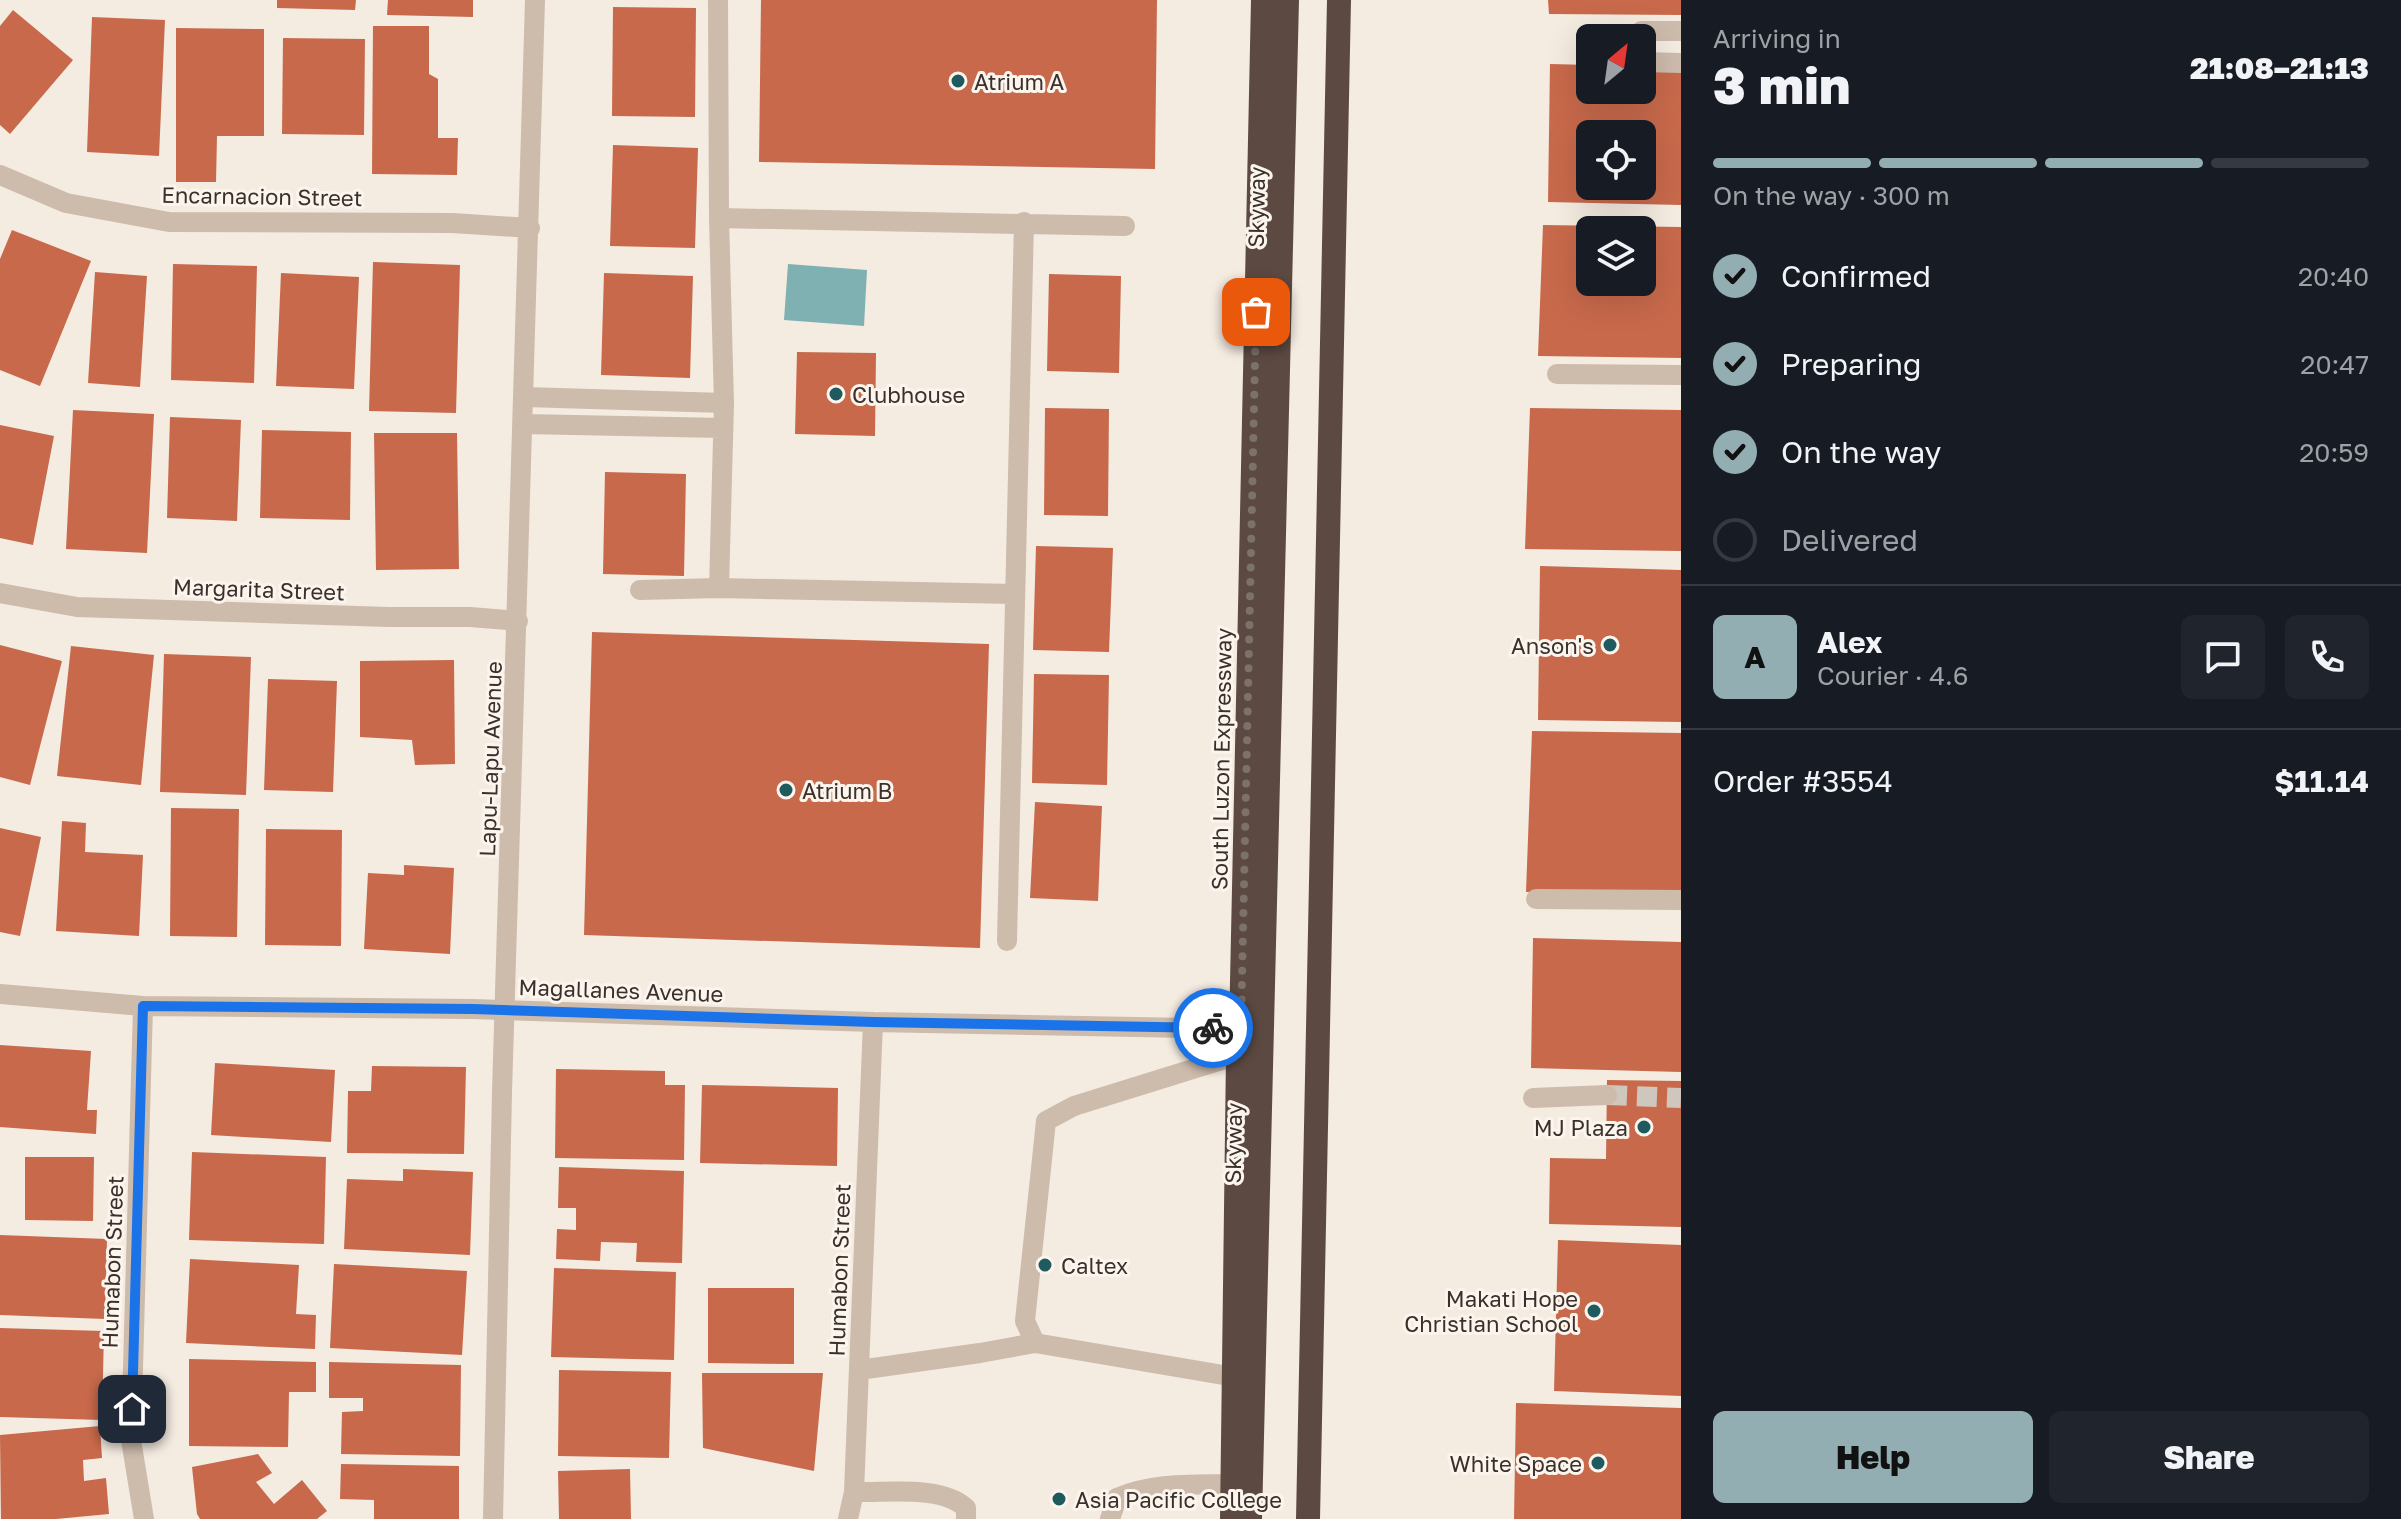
<!DOCTYPE html>
<meta charset="utf-8">
<style>
body{margin:0;font-family:"Golos Text",sans-serif;background:#20242c;color:#f1f3f6;height:100vh;display:flex;flex-direction:column;font-size:30px;white-space:nowrap}
*{box-sizing:border-box;margin:0}
p{font-size:26px;color:#9ea1a6}
.icon{flex:none;width:44px;height:44px;fill:none;stroke:currentColor;stroke-width:2;stroke-linecap:round;stroke-linejoin:round}
.map{position:relative;flex:1;overflow:hidden}
.sheet{display:flex;flex-direction:column;background:#171b24;width:720px}
.sheet>*{flex:none}
.needle{width:52px;rotate:29deg}
.buttons{position:absolute;left:1576px;top:24px;display:grid;gap:16px}
.buttons a{display:grid;place-items:center;width:80px;height:80px;border-radius:12px;background:#171b24;box-shadow:0 8px 32px #0002;font-size:40px}
.pin{position:absolute;display:grid;place-items:center;width:68px;height:68px;color:#fff;margin:-34px;border-radius:16px;box-shadow:0 4px 12px #0006}
.courier{position:absolute;display:grid;place-items:center;width:80px;height:80px;margin:-40px;border:6px solid #1a73e8;border-radius:50%;background:#fff;color:#222;box-shadow:0 2px 10px #0007}
.head em{font-style:normal;font-weight:800}
.head div{display:flex;flex-direction:column-reverse}
.head{display:flex;align-items:center;justify-content:space-between;height:136px;padding:0 32px}
h1{font-size:52px;font-weight:800;line-height:60px}
.bar{display:grid;grid-template-columns:repeat(4,1fr);gap:12px 8px;align-content:center;height:96px;padding:0 32px}
.bar i{height:10px;border-radius:6px;background:#363941}
.bar .on{background:#92aeb2}
.bar p{grid-column:span 4}
.line{display:flex;align-items:center;gap:20px;padding:0 32px;border-top:2px solid #363941}
.line div{flex:1}
.round{display:grid;place-items:center;flex:none;width:84px;height:84px;border-radius:12px;background:#20242c}
ol{padding:0 32px;list-style:none}
li{display:flex;align-items:center;gap:24px;height:88px}
li p{margin-inline-start:auto}
li .icon{padding:8px;border-radius:50%;background:#92aeb2;color:#111;stroke-width:4}
li:last-child{color:#9ea1a6}
li i{width:44px;height:44px;border:4px solid #363941;border-radius:50%}
.primary-button{display:flex;gap:16px;margin-top:auto;padding:16px 32px}
.primary-button a{flex:1;height:92px;border-radius:12px;background:#92aeb2;color:#111;font-size:32px;font-weight:800;line-height:92px;text-align:center}
.primary-button a+a{background:#20242c;color:#f1f3f6}
main{display:flex;flex:1;min-height:0}
.map>svg:first-child{display:block}
</style>
<main>
<div class="map">
<svg width="1681" height="1519" viewBox="0 0 1681 1519">
<rect width="100%" height="100%" fill="#f4ebe1"/>
<path fill="#7fb0b2" d="M788 264 867 270 864 326 784 320Z"/>
<path fill="#c8694b" fill-rule="evenodd" d="M277 0H356L355 10 277 8Z
M388 0H473V17L387 15Z
M761 0H1157L1155 169 759 162Z
M1548 0H1681V15L1549 14Z
M613 7 696 8 695 117 612 116Z
M13 10 73 60 10 134 0 125V26Z
M92 17 165 20 159 156 87 152Z
M373 26H429V74L438 79V138H458L457 175 372 174Z
M176 28 264 29V136H217L216 182H176Z
M283 38 365 39 364 135 282 134Z
M1550 64 1590 65V90H1642V66L1681 67V205L1548 202ZM1590 134H1642V186H1590Z
M613 145 698 148 695 248 610 246Z
M1543 225 1681 227V358L1538 356ZM1590 230H1642V282H1590Z
M12 230 91 261 40 386 0 370V259Z
M373 262 460 265 456 413 369 411Z
M173 264 257 266 254 383 171 380Z
M95 272 147 276 140 387 88 383Z
M281 273 359 277 354 389 276 386Z
M604 273 693 276 690 378 601 375Z
M1049 274 1121 276 1119 373 1047 371Z
M797 352 876 353 875 436 795 434Z
M1045 408 1109 409 1108 516 1044 515Z
M1530 408 1681 410V551L1525 549Z
M73 410 154 414 147 553 66 549Z
M170 417 241 420 237 521 167 518Z
M0 425 54 436 33 545 0 538Z
M262 430 351 432 350 520 260 518Z
M374 433H457L459 569 376 570Z
M605 472 686 474 684 576 603 574Z
M1036 546 1113 548 1109 652 1033 650Z
M1540 566 1681 570V722L1538 720Z
M592 632 989 644 980 948 584 935Z
M0 645 62 661 30 785 0 777Z
M71 646 154 655 141 785 57 776Z
M164 654 251 657 246 795 160 792Z
M454 660 455 764 415 765 412 740 360 737V661Z
M1034 674 1109 675 1107 785 1032 783Z
M268 679 337 681 333 792 264 790Z
M1532 731 1681 733V894L1526 892Z
M1035 802 1102 806 1098 901 1030 898Z
M171 808 239 809 237 937 170 936Z
M62 821 86 823 85 852 143 855 139 936 56 931Z
M0 828 41 837 20 936 0 932Z
M266 829 342 830 341 946 265 945Z
M404 865 454 868 450 954 364 949 368 873 404 875Z
M1533 938 1681 942V1072L1531 1068Z
M0 1045 91 1051 87 1110H97L96 1134 0 1127Z
M215 1063 335 1070 331 1142 211 1135Z
M372 1066 466 1067 464 1154 347 1153 348 1091H371Z
M556 1069 665 1071V1085H685L684 1160 555 1158Z
M1607 1080 1681 1081V1227L1549 1224 1550 1158 1606 1159Z
M702 1085 838 1088 837 1166 700 1163Z
M192 1152 326 1157 324 1244 189 1240Z
M25 1157H94L93 1221 25 1220Z
M559 1167 684 1171 682 1263 636 1262 637 1243 601 1242 600 1261 556 1259 557 1229 576 1230V1208H558Z
M403 1169 473 1172 470 1255 344 1249 347 1179 403 1181Z
M0 1235 107 1239 105 1319 0 1315Z
M1558 1240 1681 1245V1396L1554 1391Z
M190 1259 299 1265 296 1314 316 1315 315 1349 186 1343Z
M334 1264 467 1271 462 1355 330 1348Z
M554 1268 676 1272 674 1360 551 1357Z
M708 1288H794V1364L708 1363Z
M0 1328 104 1331 102 1420 0 1417Z
M189 1359 316 1362V1392H289L288 1447 189 1446Z
M329 1362 461 1365 460 1456 341 1454 342 1412 363 1411V1398H329Z
M559 1370 671 1372 669 1458 558 1456Z
M702 1373H823L814 1471 703 1448Z
M1516 1403 1681 1408V1519H1514Z
M100 1426 102 1458 83 1460 84 1481 106 1478 109 1514 56 1519H1L0 1435Z
M258 1454 272 1473 256 1482 274 1504 302 1480 327 1511 317 1519H200L197 1514 192 1467Z
M341 1464 459 1466V1519H374V1500L340 1499Z
M630 1469 631 1519H559L558 1471Z"/>
<g fill="none" stroke-linecap="round" stroke-linejoin="round">
<path stroke="#cfc6bd" stroke-width="20" stroke-dasharray="20 10" stroke-linecap="butt" d="M1607 1095 1681 1098"/>
<path stroke="#cdbbac" stroke-width="20" d="M718 0 719 218 724 403 719 588
M1641 31H1681
M1642 62 1681 63
M0 175 66 203 169 222 452 223 530 228
M719 218 1125 226
M1557 374 1681 375
M525 397 724 403
M524 424 723 428
M640 590 719 588 1014 594
M0 593 77 607 389 617H470L518 621
M1536 899 1681 900
M1007 941 1024 222
M0 994 143 1006 473 1009 873 1022 1241 1029
M143 1006 131 1440 144 1519
M1533 1098 1607 1095
M859 1370 980 1353 1035 1343
M1235 1377 1035 1343 1025 1321 1046 1121 1074 1106 1238 1055
M854 1492C888 1493 941 1485 966 1508V1519
M493 1519 502 1092 535 0
M848 1519 854 1492 873 1022
M1110 1519 1117 1498C1154 1482 1193 1485 1232 1484"/>
<path stroke="#5c4a42" stroke-width="24" d="M1232 1519 1238 1055 1241 1029 1263 0
M1250 1519 1287 0
M1308 1519 1339 0"/>
</g>
<g fill="none" stroke-linecap="round" stroke-linejoin="round">
<path stroke="#7c716b" stroke-width="8" stroke-dasharray="0 14.4" d="M1213 1028 1241 1029 1256 312"/>
<path stroke="#1a73e8" stroke-width="10" d="M132 1409 143 1006 473 1009 873 1022 1213 1028"/>
</g>
<g fill="#1f5a5e" stroke="#fbf5ee" stroke-width="3">
<circle cx="958" cy="81" r="8"/>
<circle cx="836" cy="394" r="8"/>
<circle cx="1610" cy="645" r="8"/>
<circle cx="786" cy="790" r="8"/>
<circle cx="1644" cy="1127" r="8"/>
<circle cx="1045" cy="1265" r="8"/>
<circle cx="1594" cy="1311" r="8"/>
<circle cx="1598" cy="1463" r="8"/>
<circle cx="1059" cy="1499" r="8"/>
</g>
<g text-anchor="middle" dominant-baseline="central" stroke-width="6" stroke-linejoin="round" paint-order="stroke">
<g font-size="22" fill="#3b302b" stroke="#fbf5ee" text-anchor="start">
<text x="974" y="81">Atrium A</text>
<text x="852" y="394">Clubhouse</text>
<text x="1594" y="645" text-anchor="end">Anson's</text>
<text x="802" y="790">Atrium B</text>
<text x="1628" y="1127" text-anchor="end">MJ Plaza</text>
<text x="1061" y="1265">Caltex</text>
<text x="1578" y="1298" text-anchor="end">Makati Hope<tspan x="1578" dy="25">Christian School</tspan></text>
<text x="1582" y="1463" text-anchor="end">White Space</text>
<text x="1075" y="1499">Asia Pacific College</text>
</g>
<g font-size="22" fill="#3b302b" stroke="#fbf5ee">
<text transform="translate(262 196) rotate(1)">Encarnacion Street</text>
<text transform="translate(1256 207) rotate(-89)">Skyway</text>
<text transform="translate(259 589) rotate(2)">Margarita Street</text>
<text transform="translate(490 759) rotate(-88)">Lapu-Lapu Avenue</text>
<text transform="translate(1221 759) rotate(-89)">South Luzon Expressway</text>
<text transform="translate(621 990) rotate(2)">Magallanes Avenue</text>
<text transform="translate(1233 1143) rotate(-89)">Skyway</text>
<text transform="translate(112 1262) rotate(-88)">Humabon Street</text>
<text transform="translate(839 1270) rotate(-88)">Humabon Street</text>
</g>
</g>
</svg>
<div class="buttons">
<a><svg class="needle" viewBox="-14 -14 28 28"><path d="M0-13l5 13h-10z" fill="#e53935"/><path d="M0 13l5-13h-10z" fill="#9ea1a6"/></svg></a>
<a><svg class="icon" aria-label="locate" viewBox="0 0 24 24"><circle cx="12" cy="12" r="6"/><path d="M12 2v4M12 18v4M2 12h4M18 12h4"/></svg></a>
<a><svg class="icon" aria-label="layers" viewBox="0 0 24 24"><path d="M12 4l9 5-9 5-9-5zM3 14l9 5 9-5"/></svg></a>
</div>
<div class="pin" style="left:1256px;top:312px;background:#ea580c"><svg class="icon" aria-label="bag" viewBox="0 0 24 24"><path d="M5 8h14l-1 12H6zM9 8a3 3 0 0 1 6 0"/></svg></div>
<div class="pin" style="left:132px;top:1409px;background:#1f2937"><svg class="icon" aria-label="home" viewBox="0 0 24 24"><path d="M3 11l9-7 9 7M6 9v11h12V9"/></svg></div>
<div class="courier" style="left:1213px;top:1028px"><svg class="icon" aria-label="bike" viewBox="0 0 24 24"><circle cx="6" cy="16" r="4"/><circle cx="18" cy="16" r="4"/><path d="M6 16l4-8h5l3 8M10 8l3 8H6M13 5h3"/></svg></div>
</div>
<section class="sheet">
<div class="head"><div><h1>3 min</h1><p>Arriving in</p></div><em>21:08–21:13</em></div>
<div class="bar"><i class="on"></i><i class="on"></i><i class="on"></i><i></i><p>On the way · 300 m</p></div>
<ol>
<li><svg class="icon" aria-label="check" viewBox="0 0 24 24"><path d="M5 12l5 5 9-10"/></svg>Confirmed<p>20:40</p></li>
<li><svg class="icon" aria-label="check" viewBox="0 0 24 24"><path d="M5 12l5 5 9-10"/></svg>Preparing<p>20:47</p></li>
<li><svg class="icon" aria-label="check" viewBox="0 0 24 24"><path d="M5 12l5 5 9-10"/></svg>On the way<p>20:59</p></li>
<li><i></i>Delivered</li>
</ol>
<div class="line" style="height:144px"><b class="round" style="background:#92aeb2;color:#111">A</b><div><b>Alex</b><p>Courier · 4.6</p></div><a class="round"><svg class="icon" aria-label="chat" viewBox="0 0 24 24"><path d="M4 5h16v11H9l-5 4z"/></svg></a><a class="round"><svg class="icon" aria-label="phone" viewBox="0 0 24 24"><path d="M5 4h4l2 5-3 2q2 4 5 5l2-3 5 2v4C11 20 4 13 5 4z"/></svg></a></div>
<div class="line" style="height:104px"><div>Order #3554</div><b>$11.14</b></div>
<div class="primary-button"><a>Help</a><a>Share</a></div>
</section>
</main>
